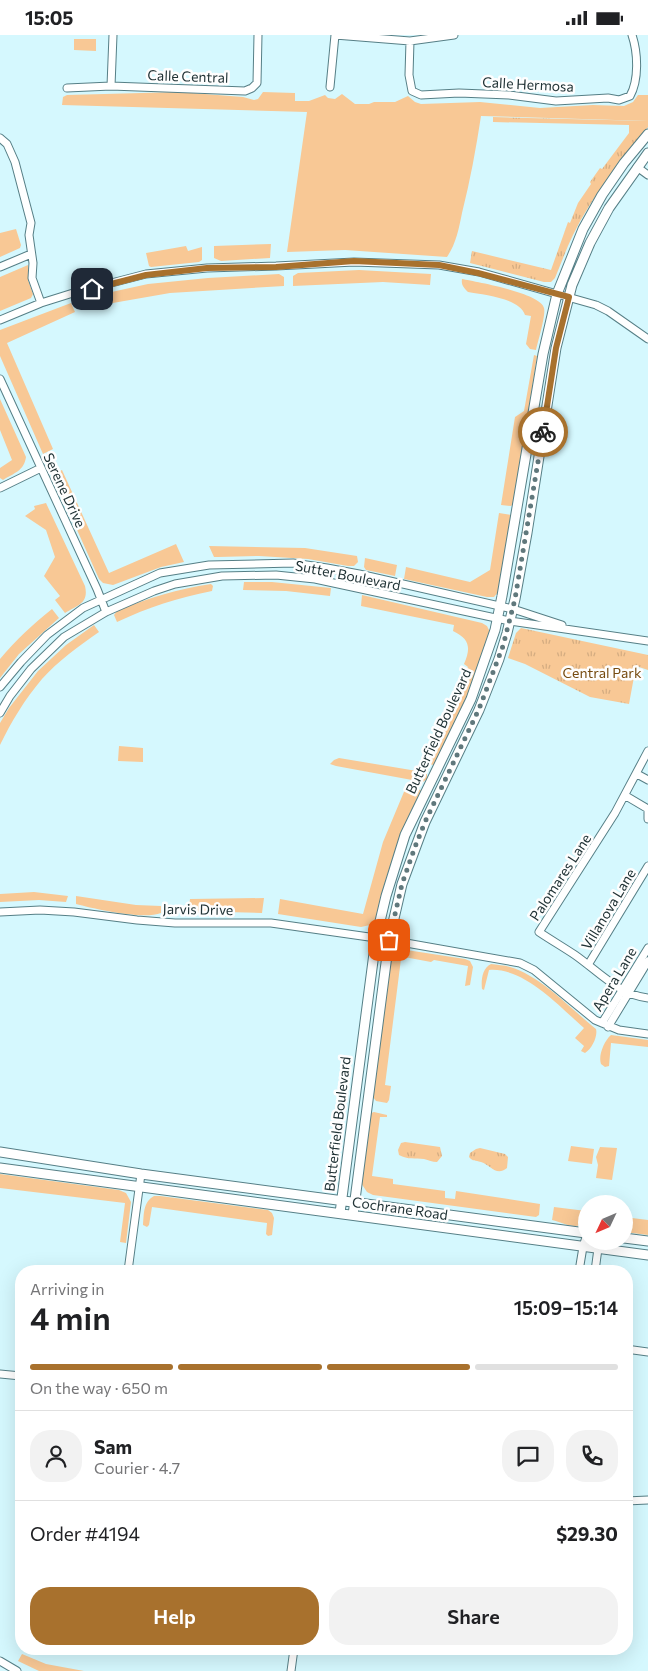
<!DOCTYPE html>
<meta charset="utf-8">
<style>
body{margin:0;font-family:Commissioner,sans-serif;background:#f2f2f2;color:#202124;height:100vh;display:flex;flex-direction:column;font-size:19px;white-space:nowrap}
*{box-sizing:border-box;margin:0}
p{font-size:16px;color:#757577}
.icon{flex:none;width:28px;height:28px;fill:none;stroke:currentColor;stroke-width:2;stroke-linecap:round;stroke-linejoin:round}
.map{position:relative;flex:1;overflow:hidden}
.drawer{position:absolute;left:15px;top:1230px;width:618px;height:390px;display:flex;flex-direction:column;background:#fff;border-radius:20px;box-shadow:0 5px 20px #0002}
.drawer>*{flex:none}
.needle{width:32px;rotate:226deg}
.controls{position:absolute;left:578px;top:1160px;display:grid;gap:10px}
.controls a{display:grid;place-items:center;width:55px;height:55px;border-radius:50%;background:#fff;box-shadow:0 5px 20px #0002;font-size:25px}
.pin{position:absolute;display:grid;place-items:center;width:42px;height:42px;color:#fff;margin:-21px;border-radius:10px;box-shadow:0 2px 8px #0006}
.courier{position:absolute;display:grid;place-items:center;width:50px;height:50px;margin:-25px;border:4px solid #a8712d;border-radius:50%;background:#fff;color:#222;box-shadow:0 1px 6px #0007}
.head em{font-style:normal;font-weight:600}
.head div{display:flex;flex-direction:column-reverse}
.head{display:flex;align-items:center;justify-content:space-between;height:85px;padding:0 15px}
h1{font-size:32px;font-weight:600;line-height:38px}
.bar{display:grid;grid-template-columns:repeat(4,1fr);gap:8px 5px;align-content:center;height:60px;padding:0 15px}
.bar i{height:6px;border-radius:4px;background:#e0e0e0}
.bar .selected{background:#a8712d}
.bar p{grid-column:span 4}
.line{display:flex;align-items:center;gap:12px;padding:0 15px;border-top:1px solid #e0e0e0}
.line div{flex:1}
.round{display:grid;place-items:center;flex:none;width:52px;height:52px;border-radius:20px;background:#f2f2f2}
.primary-button{display:flex;gap:10px;margin-top:auto;padding:10px 15px}
.primary-button a{flex:1;height:58px;border-radius:20px;background:#a8712d;color:#fff;font-size:20px;font-weight:600;line-height:58px;text-align:center}
.primary-button a+a{background:#f2f2f2;color:#202124}
.status{display:flex;justify-content:space-between;align-items:center;height:35px;padding:0 25px;background:#fff;direction:ltr}
.status svg{height:14px;fill:currentColor}
.map>svg:first-child{display:block}
</style>
<div class="status"><b>15:05</b><svg viewBox="0 0 49 12"><path d="M0 12V9h3v3zM5 12V6h3v6zM10 12V3h3v9zM15 12V0h3v12zM26 1h20v11H26zM47 4h2v5h-2z"/></svg></div>
<div class="map">
<svg width="648" height="1636" viewBox="0 0 648 1636">
<defs>
<pattern id="park-tufts" width="24" height="20" patternUnits="userSpaceOnUse" patternTransform="scale(1.25)"><rect width="24" height="20" fill="#f8c895"/><path d="M3 7l-1-3M5 7V3M7 7l1-3M15 17l-1-3M17 17v-4M19 17l1-3" fill="none" stroke="#d4ac81"/></pattern>
</defs>
<rect width="100%" height="100%" fill="#d5f8fe"/>
<path fill="#f8c895" d="M74 4H96V16L74 15Z
M179 57 243 62 254 65 258 64 263 57 295 58V66H309L325 60 328 63 335 64 342 59 355 69H369L374 67H395L408 61 415 67 421 69 480 67 540 73 593 70 624 71 633 67 638 60H648V86L481 81C476 114 470 146 462 178 459 193 456 209 447 222L345 215 287 217 307 77 62 70 63 62 67 60Z
M16 194 21 210 20 213 0 222V198Z
M271 209 270 223 221 226 214 223V211Z
M186 211 188 216 202 212V225L199 227 151 232 149 231 146 218Z
M28 230V245L33 259 31 263 0 276V242Z
M359 235 431 239 430 250 383 247 293 251V241L298 238Z
M279 239 284 242V251L170 258 107 269 104 261 107 258 148 249 208 243Z
M462 244C477 247 541 258 544 273 546 280 538 306 536 315L530 314 526 309 531 281 525 280C520 263 484 260 468 257 464 253 461 250 462 244Z
M71 268 75 277 7 308 53 414 43 419 0 321V295Z
M534 320 537 321 514 468 511 471 501 470 515 382 524 376Z
M0 364 26 422C24 436 14 438 3 445L0 443V433L12 425 0 395Z
M62 435 109 538 176 509 184 527 161 532 113 550 103 548 99 544 52 439Z
M46 468 85 551C89 568 78 570 65 578L55 565 60 561 44 541 55 522 46 495 25 481 35 474 34 471Z
M499 478 512 480 499 556 494 562H487L404 544 406 532 470 547 490 535Z
M209 511 305 513 357 521 358 527 354 531H348L308 524 259 521 218 522H214Z
M365 523 397 530 395 541 366 535 364 532Z
M244 547H272L331 553 330 561 286 556 243 555Z
M211 549 213 551 212 556C177 563 149 572 117 587L114 580 117 576C148 563 178 554 211 549Z
M362 560 482 588 487 591 490 597 475 646 455 690 434 730 422 728 468 632 464 629C471 613 470 604 453 596L454 590 361 571Z
M52 574 59 583 19 619 0 643V624C16 605 33 589 52 574Z
M94 590 99 597C79 611 58 626 42 644 25 664 11 687 0 710V688L9 673 38 636 66 610Z
M119 711 143 713V727L118 726Z
M339 723 423 737 427 739V744L423 747 336 731 330 729 334 725Z
M406 752 421 755 394 820 384 850 376 883 370 890 361 892 278 879 280 864 363 879 383 807Z
M34 857 68 861 66 867 39 865 0 867V859Z
M76 861 136 870 161 871V878C143 885 95 874 76 869Z
M264 863 262 878 226 877 188 878 190 864Z
M400 914 465 924 470 926 473 932 470 950 465 951 468 931 434 925 431 927 404 922 401 924 385 1050 391 1051 389 1065 387 1068 376 1066 373 1062 390 929 392 920Z
M491 929C497 930 504 930 510 932 541 941 571 974 596 994 598 1001 592 1014 585 1018L581 1016 584 1011 575 1003 584 993C559 971 524 932 489 935L484 955 482 954C481 946 482 933 491 929Z
M611 1000 648 1005V1012L611 1008 609 1031 605 1032 601 1029C598 1021 604 1006 611 1000Z
M374 1077 387 1080V1082H380L372 1141 393 1144V1149L445 1156V1163L455 1164 456 1156 540 1169 539 1180 536 1182 373 1160 367 1157 361 1148 370 1081 371 1078Z
M571 1111 594 1114 592 1129 568 1126Z
M600 1112 617 1113 612 1145 596 1143 598 1130 596 1122Z
M0 1139 119 1155 126 1158 131 1167 126 1208 120 1207 125 1168 0 1153Z
M154 1161H160L268 1175 272 1178 274 1183 272 1200 268 1201 266 1199 267 1188 152 1172 149 1190 147 1192 143 1190C144 1179 143 1167 154 1161Z
M554 1172 586 1176C586 1200 567 1189 552 1185Z
M624 1182 648 1185V1200L624 1197Z
M22 1619 46 1629 84 1636H39L18 1626Z"/>
<path fill="url(#park-tufts)" d="M493 82 648 86V92C620 126 592 161 573 200 566 214 561 229 555 243L551 247H544L470 228 472 216 551 235 568 187 570 188 578 168 591 149 590 147 600 133 602 134 629 98V90L493 87Z
M521 593 648 620V635L636 631 629 669 590 662 525 629 508 623 516 598Z
M405 1107 440 1112 442 1121 437 1127C432 1127 429 1125 424 1124 415 1123 408 1125 399 1120L398 1115 401 1108Z
M480 1113 505 1119 508 1122 507 1133C496 1142 491 1130 481 1127 475 1125 473 1127 469 1122L470 1118 476 1114Z"/>
<g fill="none" stroke-linecap="round" stroke-linejoin="round">
<defs>
<path id="minor" d="M410 6 409 40 412 56 421 60 459 58 509 60 556 66 608 63 619 65 630 61C639 45 638 18 632 0
M111 51 113 0
M330 52 335 0 410 6 454 0
M67 53 111 51 245 56 252 53 257 48 258 0
M0 103 7 109 15 127 31 188 29 200 33 228 32 243 41 268
M637 132 648 140
M0 232 31 219
M0 285 41 268 73 258 146 239 207 233 276 231 354 227 439 230 479 237 596 270 608 276 648 304
M0 344 97 554 106 577
M0 453 41 433
M0 652 21 627 47 600 83 573 160 538 209 530 293 528 327 533 359 539 513 574 562 590
M0 678 10 661 31 634 64 602 106 577 154 556 175 549 222 541 276 540 315 544 510 586 648 606
M648 716 615 778 539 897C551 905 563 912 575 920 598 936 619 960 648 963
M637 739 648 745
M626 761 648 774V784
M0 877 40 875 74 877 137 885 175 888H271L376 903C381 907 383 914 387 919
M381 885 384 900 389 905 520 928 534 935 595 985 619 995 648 999
M588 930 648 831
M602 988 648 913
M608 992 648 926
M128 1236 141 1139
M579 1236 583 1212 586 1202
M595 1236 599 1206
M626 1314 648 1317
M0 1339 21 1341
M626 1466 648 1465
M0 1626 17 1636
M291 1636 294 1614"/>
<path id="major" d="M0 1117 141 1139 586 1198
M0 1133 648 1220
M340 1178 376 903 386 861 405 800 471 664 495 595 502 561 543 319 557 259 583 194 602 160 624 128 648 99
M353 1180 389 905 402 849 425 787 479 675 499 624 507 598 515 564 527 498 556 313 572 250 590 208 609 173 648 118
M624 1203 648 1206"/>
</defs>
<use href="#minor" stroke="#567f86" stroke-width="9"/>
<use href="#major" stroke="#567f86" stroke-width="11"/>
<use href="#minor" stroke="#fff" stroke-width="7"/>
<use href="#major" stroke="#fff" stroke-width="9"/>
</g>
<g fill="none" stroke-linecap="round" stroke-linejoin="round">
<path stroke="#60787c" stroke-width="5" stroke-dasharray="0 9" d="M389 905 402 849 415 812 425 787 479 674 503 611 515 564 543 397"/>
<path stroke="#a8712d" stroke-width="6" d="M92 254 146 240 207 233 276 232 354 226 439 230 478 238 569 262 556 313 543 397"/>
</g>
<g text-anchor="middle" dominant-baseline="central" stroke-width="5" stroke-linejoin="round" paint-order="stroke">
<g font-size="14" fill="#213336" stroke="#fefefe">
<text transform="translate(188 41) rotate(2)">Calle Central</text>
<text transform="translate(528 49) rotate(3)">Calle Hermosa</text>
<text transform="translate(65 455) rotate(65)">Serene Drive</text>
<text transform="translate(348 540) rotate(11)">Sutter Boulevard</text>
<text transform="translate(438 696) rotate(-65)">Butterfield Boulevard</text>
<text transform="translate(560 842) rotate(-57)">Palomares Lane</text>
<text transform="translate(198 874) rotate(1)">Jarvis Drive</text>
<text transform="translate(608 874) rotate(-59)">Villanova Lane</text>
<text transform="translate(614 944) rotate(-59)">Apera Lane</text>
<text transform="translate(337 1089) rotate(-83)">Butterfield Boulevard</text>
<text transform="translate(400 1173) rotate(8)">Cochrane Road</text>
</g>
<g font-size="14" fill="#764b10" stroke="#fefefe">
<text x="602" y="637">Central Park</text>
</g>
</g>
</svg>
<div class="controls">
<a><svg class="needle" viewBox="-14 -14 28 28"><path d="M0-13l5 13h-10z" fill="#e53935"/><path d="M0 13l5-13h-10z" fill="#757577"/></svg></a>
</div>
<div class="pin" style="left:389px;top:905px;background:#ea580c"><svg class="icon" aria-label="bag" viewBox="0 0 24 24"><path d="M5 8h14l-1 12H6zM9 8a3 3 0 0 1 6 0"/></svg></div>
<div class="pin" style="left:92px;top:254px;background:#1f2937"><svg class="icon" aria-label="home" viewBox="0 0 24 24"><path d="M3 11l9-7 9 7M6 9v11h12V9"/></svg></div>
<div class="courier" style="left:543px;top:397px"><svg class="icon" aria-label="bike" viewBox="0 0 24 24"><circle cx="6" cy="16" r="4"/><circle cx="18" cy="16" r="4"/><path d="M6 16l4-8h5l3 8M10 8l3 8H6M13 5h3"/></svg></div>
<section class="drawer">
<div class="head"><div><h1>4 min</h1><p>Arriving in</p></div><em>15:09–15:14</em></div>
<div class="bar"><i class="selected"></i><i class="selected"></i><i class="selected"></i><i></i><p>On the way · 650 m</p></div>
<div class="line" style="height:90px"><a class="round"><svg class="icon" aria-label="person" viewBox="0 0 24 24"><circle cx="12" cy="8" r="4"/><path d="M4 21q1-7 8-7t8 7"/></svg></a><div><b>Sam</b><p>Courier · 4.7</p></div><a class="round"><svg class="icon" aria-label="chat" viewBox="0 0 24 24"><path d="M4 5h16v11H9l-5 4z"/></svg></a><a class="round"><svg class="icon" aria-label="phone" viewBox="0 0 24 24"><path d="M5 4h4l2 5-3 2q2 4 5 5l2-3 5 2v4C11 20 4 13 5 4z"/></svg></a></div>
<div class="line" style="height:65px"><div>Order #4194</div><b>$29.30</b></div>
<div class="primary-button"><a>Help</a><a>Share</a></div>
</section>
</div>
